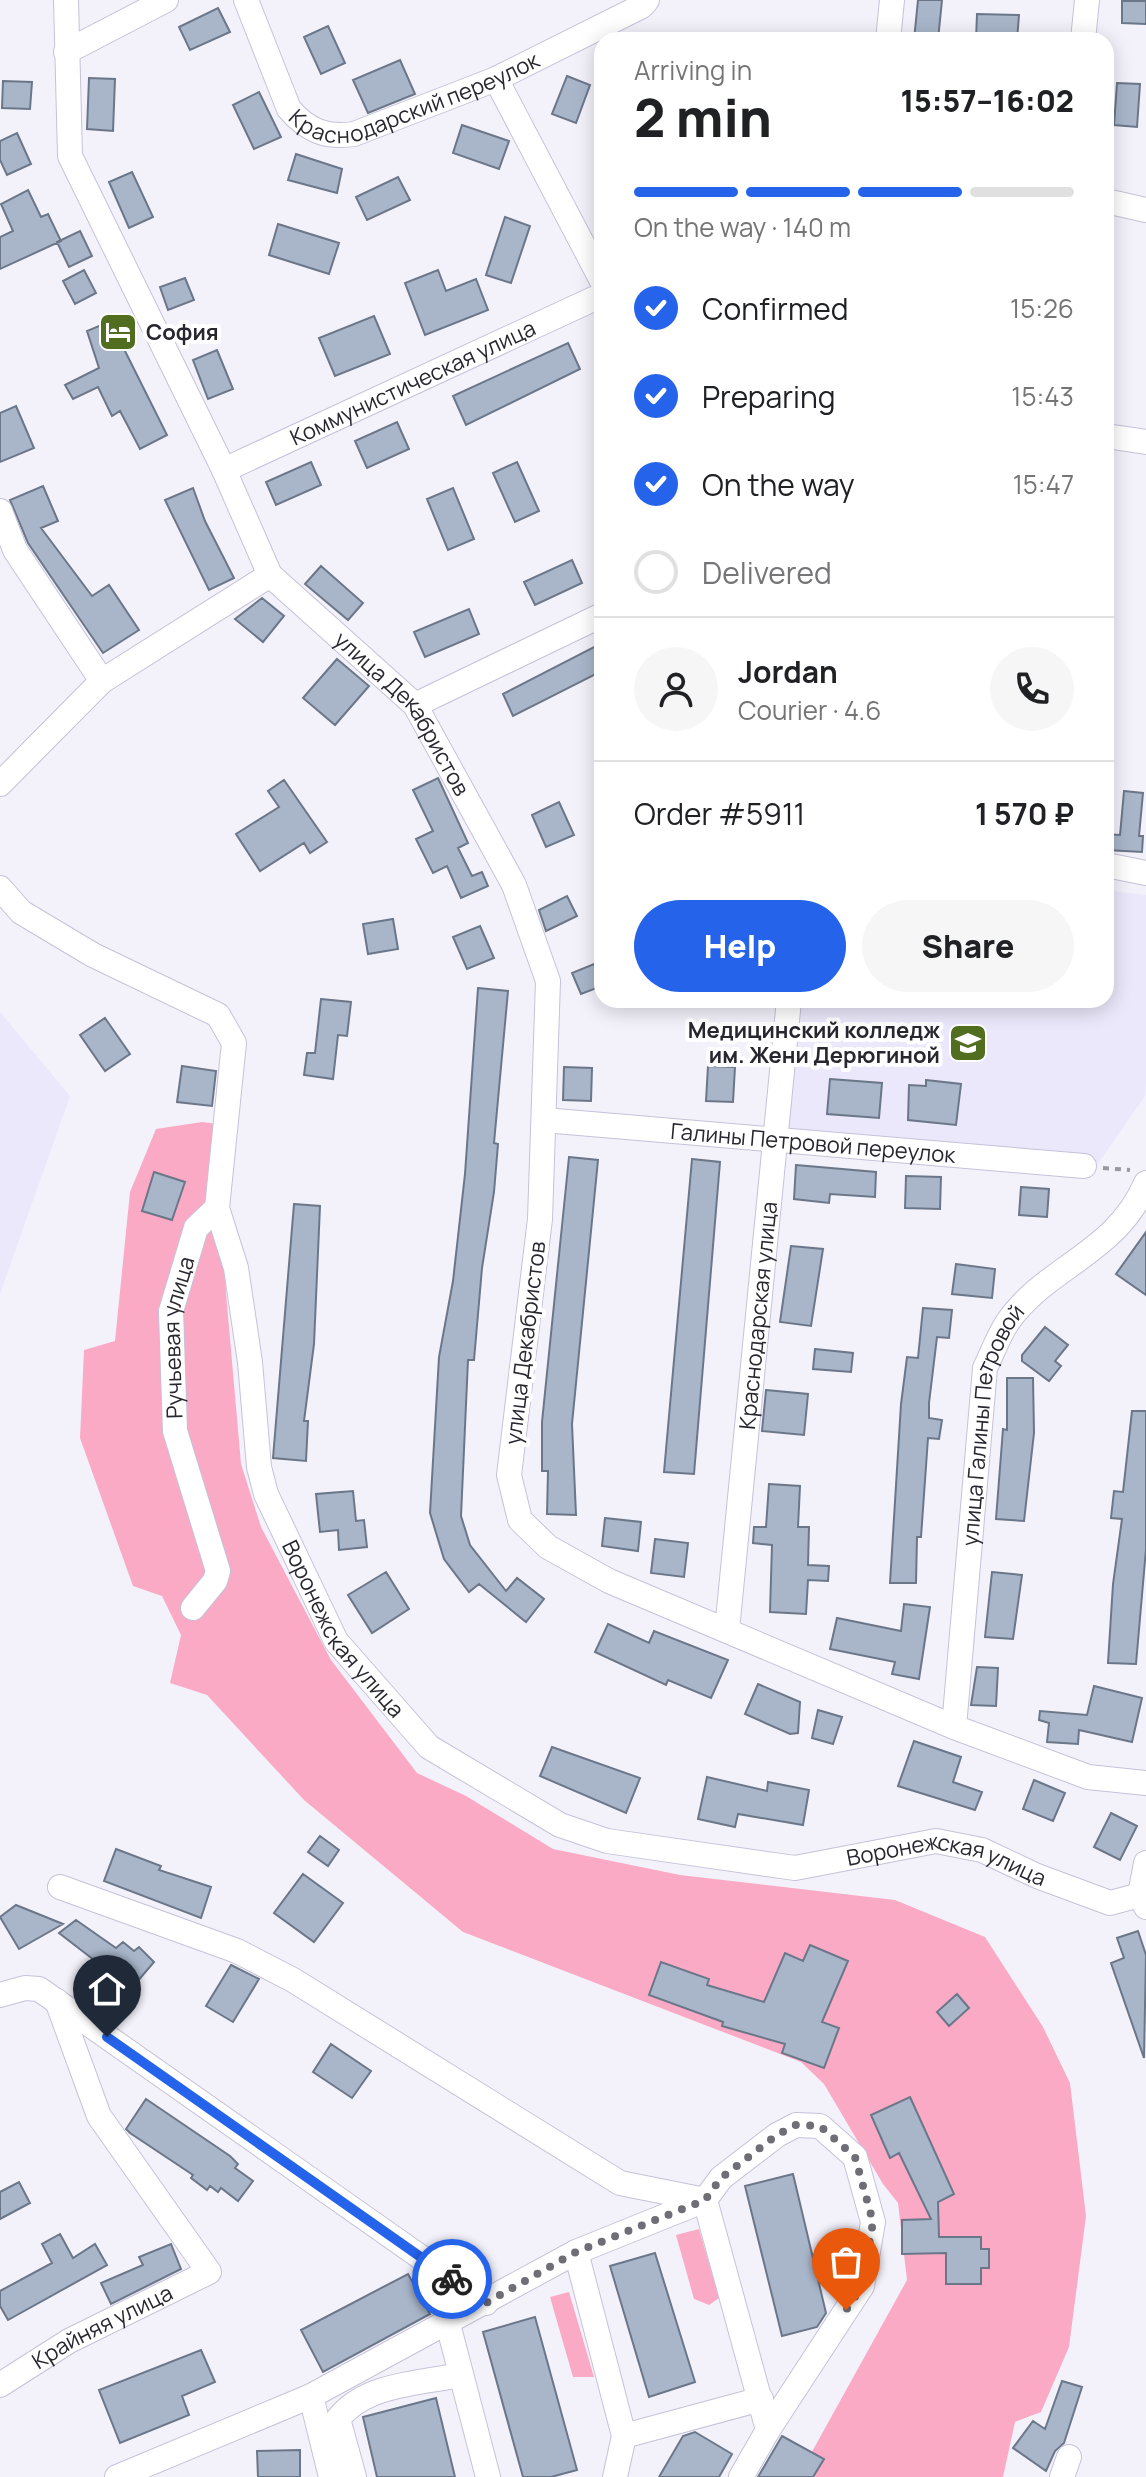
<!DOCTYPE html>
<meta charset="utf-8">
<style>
body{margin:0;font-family:Manrope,sans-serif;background:#f6f6f6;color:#202124;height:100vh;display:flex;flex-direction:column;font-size:30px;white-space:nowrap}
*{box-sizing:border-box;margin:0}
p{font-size:26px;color:#757577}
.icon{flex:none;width:44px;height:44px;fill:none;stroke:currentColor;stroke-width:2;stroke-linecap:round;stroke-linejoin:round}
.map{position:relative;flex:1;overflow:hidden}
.side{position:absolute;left:594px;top:32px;width:520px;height:976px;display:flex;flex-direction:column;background:#fff;border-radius:24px;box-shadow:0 4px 20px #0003}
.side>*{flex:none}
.pin{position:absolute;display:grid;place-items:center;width:68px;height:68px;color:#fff;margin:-82px -34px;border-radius:50% 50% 50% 0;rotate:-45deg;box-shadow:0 0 8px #0007}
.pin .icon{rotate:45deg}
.courier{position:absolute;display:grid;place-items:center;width:80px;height:80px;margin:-40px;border:6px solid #2563eb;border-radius:50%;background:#fff;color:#222;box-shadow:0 2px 10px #0007}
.summary em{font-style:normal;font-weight:800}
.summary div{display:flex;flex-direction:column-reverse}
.summary{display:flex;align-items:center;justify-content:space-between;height:136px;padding:0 40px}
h1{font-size:52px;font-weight:800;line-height:60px}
.bar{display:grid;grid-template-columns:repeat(4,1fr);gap:12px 8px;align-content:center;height:96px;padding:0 40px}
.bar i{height:10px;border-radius:6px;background:#e0e0e0}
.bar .selected{background:#2563eb}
.bar p{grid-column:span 4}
.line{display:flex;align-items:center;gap:20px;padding:0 40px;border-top:2px solid #e0e0e0}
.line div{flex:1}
.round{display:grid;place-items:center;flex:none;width:84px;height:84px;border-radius:42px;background:#f6f6f6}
ol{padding:0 40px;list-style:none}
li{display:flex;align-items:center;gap:24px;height:88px}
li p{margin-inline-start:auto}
li .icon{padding:8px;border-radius:50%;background:#2563eb;color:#fff;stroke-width:4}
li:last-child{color:#757577}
li i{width:44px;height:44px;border:4px solid #e0e0e0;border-radius:50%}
.action{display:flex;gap:16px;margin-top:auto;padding:16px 40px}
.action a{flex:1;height:92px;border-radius:48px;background:#2563eb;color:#fff;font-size:32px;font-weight:800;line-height:92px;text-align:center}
.action a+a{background:#f6f6f6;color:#202124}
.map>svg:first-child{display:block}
</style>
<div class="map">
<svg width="1146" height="2477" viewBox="0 0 1146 2477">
<rect width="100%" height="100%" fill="#f3f2fb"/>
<path fill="#ebe8fb" d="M1106 890 1146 895V1085L1145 1096 1097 1165 782 1135 795 1000H1106Z
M0 1012 70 1096 0 1294Z"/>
<path fill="#faaac4" d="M202 1122 218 1124 226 1293 241 1464 261 1527 331 1660 417 1773 466 1796 553 1849 680 1875 895 1900 985 1937 1043 2027 1070 2083 1086 2216 1069 2347 1041 2412 1015 2422 1003 2477H798L907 2280 898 2203 883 2184 824 2084 801 2062 463 1932 304 1800 207 1695 170 1683 181 1635 162 1596 133 1586 80 1438 84 1350 115 1341 130 1192 156 1129Z
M699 2229 719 2298 709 2305 694 2299 676 2235Z
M569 2292 594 2377H573L550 2297Z"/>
<path fill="#a9b6ca" stroke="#6b7789" stroke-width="2" d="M918 0H942L938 40H914Z
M1122 1H1146V24L1122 23Z
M218 8 230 32 190 50 179 27Z
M977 14 1019 15 1017 40H976Z
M328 26 345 63 321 74 304 37Z
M400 60 415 94 368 113 353 80Z
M567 76 590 85 576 123 552 114Z
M89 78 115 79 113 131 87 129Z
M3 81 32 82 30 109 2 108Z
M1117 83 1140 84 1137 127 1114 125Z
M259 92 281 137 254 149 233 105Z
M462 125 509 141 499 169 453 153Z
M17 133 31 164 7 175 0 160V141Z
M296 154 342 169 337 193 288 180Z
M132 172 153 217 129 228 109 182Z
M398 177 410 200 367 220 356 197Z
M28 190 41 217 48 214 61 241 0 269V237L13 231 1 204Z
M505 217 530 226 511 283 486 275Z
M278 224 339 243 329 274 269 255Z
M80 231 92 256 69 267 57 242Z
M84 270 96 293 75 304 63 281Z
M438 270 446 291 476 279 488 310 425 335 405 283Z
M185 278 194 300 168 310 160 287Z
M374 316 390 354 335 376 319 338Z
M118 318 129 345 123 347 167 435 140 449 120 411 112 416 98 387 73 399 65 385 99 368 87 331Z
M568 343 580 369 466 425 453 396Z
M217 350 233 389 208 399 193 360Z
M16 406 34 448 0 462V413Z
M397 422 409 449 367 468 355 441Z
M311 462 321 485 276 505 266 482Z
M517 462 539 511 515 522 493 473Z
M43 486 58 521 41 528 92 596 109 585 139 630 103 653 28 543 10 500Z
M193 488 205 521 234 578 209 590 165 500Z
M453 488 474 539 448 550 427 499Z
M572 560 582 583 535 605 524 582Z
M321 566 363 603 348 620 305 584Z
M262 598 284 616 263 642 235 619Z
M469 609 479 634 425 657 414 632Z
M596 646 602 657V671L513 716 503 694Z
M337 659 369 686 335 725 303 698Z
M438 778 468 843 458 848 472 876 482 872 488 886 461 898 447 866 433 873 416 839 433 831 413 790Z
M284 780 327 842 310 853 304 843 260 871 236 834 279 807 268 791Z
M1124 791 1143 793 1139 836H1143L1142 852 1106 850V834L1120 835Z
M559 802 574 835 546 847 532 815Z
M567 896 577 916 546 931 539 910Z
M393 919 398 949 368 954 363 924Z
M480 926 494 958 467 969 453 937Z
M594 964 602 986 581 994 572 973Z
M478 988 508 991 494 1143 498 1144 494 1192 482 1268 474 1360H468L461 1516 470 1545 506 1591 517 1578 544 1599 526 1622 479 1584 469 1592 444 1559 430 1513 439 1357 453 1281 465 1174Z
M321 999 351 1002 347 1036 338 1035 333 1079 304 1075 307 1053H315Z
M105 1018 130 1054 105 1071 80 1035Z
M182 1066 216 1071 212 1106 177 1102Z
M708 1066 735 1067 733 1102 706 1101Z
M564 1067 592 1068 591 1101 563 1100Z
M830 1079 882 1083 879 1118 827 1114Z
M926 1080 961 1084 956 1125 908 1120 909 1085 926 1086Z
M569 1157 598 1160 572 1424 576 1515 547 1514 548 1471H542V1422Z
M692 1159 720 1162 694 1474 664 1472Z
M796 1165 876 1172 875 1197 830 1194 829 1203 794 1199Z
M154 1172 185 1182 172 1220 142 1211Z
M906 1176 941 1177 940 1209 905 1208Z
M1021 1187 1049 1189 1047 1217 1019 1215Z
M294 1204 320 1206 314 1344 304 1421H308L306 1461 273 1458Z
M1146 1232V1295L1116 1274Z
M791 1246 823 1249 811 1326 780 1322Z
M956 1264 995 1269 992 1298 952 1294Z
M923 1308 952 1310 949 1338 937 1337 929 1403V1418L942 1420 939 1439 928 1438 921 1537H917L916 1583H890L901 1404 907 1357 918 1358Z
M1045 1327 1068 1345 1055 1361 1061 1366 1049 1381 1022 1361V1355Z
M815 1349 853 1353 851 1372 813 1369Z
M1007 1378H1033L1034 1433 1024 1521 996 1519 1003 1429 1007 1430Z
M766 1390 808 1394 804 1435 762 1431Z
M1132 1411H1146V1549L1136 1664 1108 1663 1113 1584 1122 1519 1111 1518 1114 1491 1123 1492Z
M769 1484 800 1486 798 1527H809L808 1565 829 1566 828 1581 808 1580 806 1614 770 1612 772 1545 753 1543 754 1527H766Z
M353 1491 356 1521 364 1520 367 1547 339 1550 338 1530 320 1532 316 1494Z
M605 1518 641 1522 638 1551 602 1546Z
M655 1539 688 1543 684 1577 651 1573Z
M386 1572 409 1609 372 1633 348 1595Z
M992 1572 1022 1575 1013 1639 985 1637Z
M904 1604 930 1607 919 1679 892 1674 895 1662 830 1649 837 1618 901 1631Z
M608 1624 649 1643 654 1631 728 1660 711 1698 668 1680 666 1685 595 1652Z
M977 1667 998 1668 996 1706 971 1705Z
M758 1684 800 1702 798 1733 790 1734 745 1714Z
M1094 1686 1142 1698 1132 1742 1079 1730 1078 1744 1047 1742 1049 1723 1039 1720 1040 1711 1087 1715Z
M818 1710 842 1717 833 1744 812 1738Z
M914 1741 961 1757 953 1782 982 1792 975 1810 898 1786Z
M552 1747 640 1778 626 1813 540 1776Z
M707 1777 767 1791 768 1782 809 1790 803 1825 738 1814 735 1827 698 1819Z
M1034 1780 1065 1793 1053 1821 1023 1809Z
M1111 1813 1137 1826 1120 1860 1094 1847Z
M320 1836 339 1850 328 1866 308 1852Z
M116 1849 161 1866 159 1870 211 1887 201 1918 104 1881Z
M303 1874 343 1903 314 1942 274 1913Z
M16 1905 63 1924 19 1949 0 1917Z
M76 1920 116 1948 123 1942 134 1951 139 1947 154 1962 119 2003 104 1991 109 1984 98 1977 103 1967 59 1933Z
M1138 1931 1146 1955 1144 2058 1111 1963 1124 1958 1117 1938Z
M810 1945 848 1961 822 2022 839 2028 824 2068 782 2053 785 2044 722 2026 723 2022 649 1995 661 1962 709 1979 707 1985 764 2002 785 1953 803 1961Z
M231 1965 259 1979 233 2022 206 2006Z
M957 1994 969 2008 949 2026 937 2012Z
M331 2044 371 2071 352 2098 313 2072Z
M910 2097 954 2194 938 2202 939 2237H981V2249H989V2268H981V2284H946V2253L902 2254V2220L931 2219 899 2153 890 2158 871 2115Z
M146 2099 230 2156 238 2164 235 2168 253 2181 238 2201 221 2188 218 2192 210 2186 207 2190 191 2178 193 2175 130 2133 126 2129Z
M793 2174 826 2313 817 2327 782 2336 745 2186Z
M19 2182 30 2203 0 2219V2192Z
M60 2234 73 2258 95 2244 107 2265 8 2320 0 2306V2291L52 2263 42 2244Z
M171 2244 181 2269 111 2304 101 2283 143 2265 139 2257Z
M655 2253 695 2382 649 2397 610 2266Z
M408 2274 430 2314 323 2372 301 2330Z
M535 2317 577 2470 551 2477H523L483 2332Z
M201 2350 215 2382 182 2396 189 2415 120 2443 99 2390Z
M1062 2381 1082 2387 1064 2443 1055 2451 1046 2471 1013 2448 1033 2421 1045 2429Z
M436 2398 455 2477H377L363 2417Z
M695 2432 732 2454 719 2477H659L683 2436Z
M782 2436 824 2459 813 2477H758Z
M300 2450V2477H258L257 2451Z"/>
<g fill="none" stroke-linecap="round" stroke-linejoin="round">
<defs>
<g id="minor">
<path id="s1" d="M66 0 70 156 224 470 270 575 415 705 514 885 548 981 540 1219 509 1475 520 1520 548 1547 609 1581 954 1727 1088 1777 1146 1783"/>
<path id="s2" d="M246 0 289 109C308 131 326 138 354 134L496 79 642 6 647 0"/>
<path d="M888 40 892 0"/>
<path d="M1083 40 1087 0"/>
<path d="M66 52 166 0"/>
<path d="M496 79 602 281"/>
<path d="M1106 201 1146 210"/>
<path d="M1106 436 1146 442"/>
<path id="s3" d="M224 470 602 295"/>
<path d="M0 511 15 550 102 681"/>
<path d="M415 705 602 615"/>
<path d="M0 784 102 681 270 575"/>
<path d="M1106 865 1146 873"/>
<path id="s4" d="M0 888 21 912 93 955 218 1015 234 1043 217 1208 236 1268 250 1362 259 1467 266 1494 336 1641 429 1747 560 1825 607 1841 795 1868 936 1841 982 1850 1037 1876 1110 1903 1140 1895"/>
<path id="s5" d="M544 1120 1084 1166"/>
<path id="s6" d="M193 1608 215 1581 218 1571 175 1431 171 1311 196 1228 217 1208"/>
<path id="s7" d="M727 1630 789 1000"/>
<path id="s8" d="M954 1727 985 1368C992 1354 998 1337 1007 1323 1046 1266 1116 1254 1146 1183"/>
<path d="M1146 1863 1140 1895 1146 1907"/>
<path d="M60 1887 237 1951 293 1980 620 2183 705 2200"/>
<path d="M0 1995 25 1988 39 1989 486 2303"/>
<path d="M705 2200 768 2430 741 2477"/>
<path d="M576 2252 624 2436 615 2477"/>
<path d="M448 2324 488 2477"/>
<path id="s9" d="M0 2385 69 2341 209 2272 99 2116 57 2001"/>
<path d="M311 2396 331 2477"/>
<path d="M624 2436 761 2399"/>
<path d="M117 2477 311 2396 576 2252 705 2200 721 2178 777 2135 796 2125 820 2126 855 2157 873 2222 862 2286 768 2430"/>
<path d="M354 2477 338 2419C365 2384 419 2383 461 2375"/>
<path d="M1062 2477 1069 2457"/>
</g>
</defs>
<use href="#minor" stroke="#c5c2d9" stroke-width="26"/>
<path stroke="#9a98a1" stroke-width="4" stroke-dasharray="6 6" stroke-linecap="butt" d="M1103 1168 1130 1170"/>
<use href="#minor" stroke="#fff" stroke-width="24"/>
</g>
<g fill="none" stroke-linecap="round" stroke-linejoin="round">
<path stroke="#6f6d76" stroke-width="8" stroke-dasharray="0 14.4" d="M452 2279 486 2303 576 2252 705 2200 721 2178 777 2135 796 2125 820 2126 855 2157 873 2222 862 2286 846 2310"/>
<path stroke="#2563eb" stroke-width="10" d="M107 2037 452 2279"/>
</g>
<defs>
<symbol id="hotel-square" viewBox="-11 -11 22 22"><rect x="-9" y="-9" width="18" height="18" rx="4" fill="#516d20" stroke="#fff"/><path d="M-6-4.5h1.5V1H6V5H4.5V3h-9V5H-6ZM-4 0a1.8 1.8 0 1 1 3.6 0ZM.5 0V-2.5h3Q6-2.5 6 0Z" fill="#fff"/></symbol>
<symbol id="university-square" viewBox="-11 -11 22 22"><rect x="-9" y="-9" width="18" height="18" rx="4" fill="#516d20" stroke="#fff"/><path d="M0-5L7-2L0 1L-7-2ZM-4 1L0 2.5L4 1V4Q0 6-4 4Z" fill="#fff"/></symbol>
</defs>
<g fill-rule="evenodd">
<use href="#hotel-square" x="96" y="310" width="44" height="44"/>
<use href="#university-square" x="946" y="1021" width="44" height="44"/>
</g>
<g text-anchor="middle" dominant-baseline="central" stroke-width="8" stroke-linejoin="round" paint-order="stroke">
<g font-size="22" fill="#28262f" stroke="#fff">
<text stroke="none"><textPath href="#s2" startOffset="256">Краснодарский переулок</textPath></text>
<text stroke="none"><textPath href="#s3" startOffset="208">Коммунистическая улица</textPath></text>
<text stroke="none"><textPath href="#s1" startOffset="814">улица Декабристов</textPath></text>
<text stroke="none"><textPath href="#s5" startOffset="270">Галины Петровой переулок</textPath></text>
<text stroke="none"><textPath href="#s7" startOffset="316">Краснодарская улица</textPath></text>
<text stroke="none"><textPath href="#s6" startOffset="286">Ручьевая улица</textPath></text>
<text transform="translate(525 1343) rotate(-83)">улица Декабристов</text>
<text stroke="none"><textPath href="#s8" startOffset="306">улица Галины Петровой</textPath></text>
<text stroke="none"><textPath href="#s4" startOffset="900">Воронежская улица</textPath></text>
<text stroke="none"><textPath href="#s4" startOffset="1596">Воронежская улица</textPath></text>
<text stroke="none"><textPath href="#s9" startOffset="118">Крайняя улица</textPath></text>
</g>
<g font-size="22" font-weight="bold" fill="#28262f" stroke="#fff" text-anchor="start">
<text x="146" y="332">София</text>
<text x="940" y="1030" text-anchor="end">Медицинский колледж<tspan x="940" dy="25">им. Жени Дерюгиной</tspan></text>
</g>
</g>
</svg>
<div class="pin" style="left:846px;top:2310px;background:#ea580c"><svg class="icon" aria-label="bag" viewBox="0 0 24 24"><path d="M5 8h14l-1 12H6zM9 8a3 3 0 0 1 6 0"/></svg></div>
<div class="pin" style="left:107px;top:2037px;background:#1f2937"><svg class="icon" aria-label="home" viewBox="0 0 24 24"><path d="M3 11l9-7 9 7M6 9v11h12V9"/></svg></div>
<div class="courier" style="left:452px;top:2279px"><svg class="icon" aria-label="bike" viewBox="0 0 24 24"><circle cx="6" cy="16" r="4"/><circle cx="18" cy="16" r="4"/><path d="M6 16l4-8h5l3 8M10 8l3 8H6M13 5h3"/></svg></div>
<section class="side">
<div class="summary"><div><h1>2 min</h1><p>Arriving in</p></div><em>15:57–16:02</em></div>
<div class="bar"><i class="selected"></i><i class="selected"></i><i class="selected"></i><i></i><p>On the way · 140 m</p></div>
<ol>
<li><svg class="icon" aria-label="check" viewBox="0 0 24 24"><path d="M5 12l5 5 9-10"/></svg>Confirmed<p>15:26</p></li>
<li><svg class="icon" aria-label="check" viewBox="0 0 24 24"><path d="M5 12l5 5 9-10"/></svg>Preparing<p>15:43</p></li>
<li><svg class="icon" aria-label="check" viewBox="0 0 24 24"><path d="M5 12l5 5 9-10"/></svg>On the way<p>15:47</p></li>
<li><i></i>Delivered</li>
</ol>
<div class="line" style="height:144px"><a class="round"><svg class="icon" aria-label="person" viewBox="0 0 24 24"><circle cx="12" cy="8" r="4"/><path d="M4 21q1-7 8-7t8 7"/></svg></a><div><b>Jordan</b><p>Courier · 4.6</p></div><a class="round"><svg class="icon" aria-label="phone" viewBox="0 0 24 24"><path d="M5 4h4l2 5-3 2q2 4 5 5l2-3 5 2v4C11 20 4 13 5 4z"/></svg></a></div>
<div class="line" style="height:104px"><div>Order #5911</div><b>1 570 ₽</b></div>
<div class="action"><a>Help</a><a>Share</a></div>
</section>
</div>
